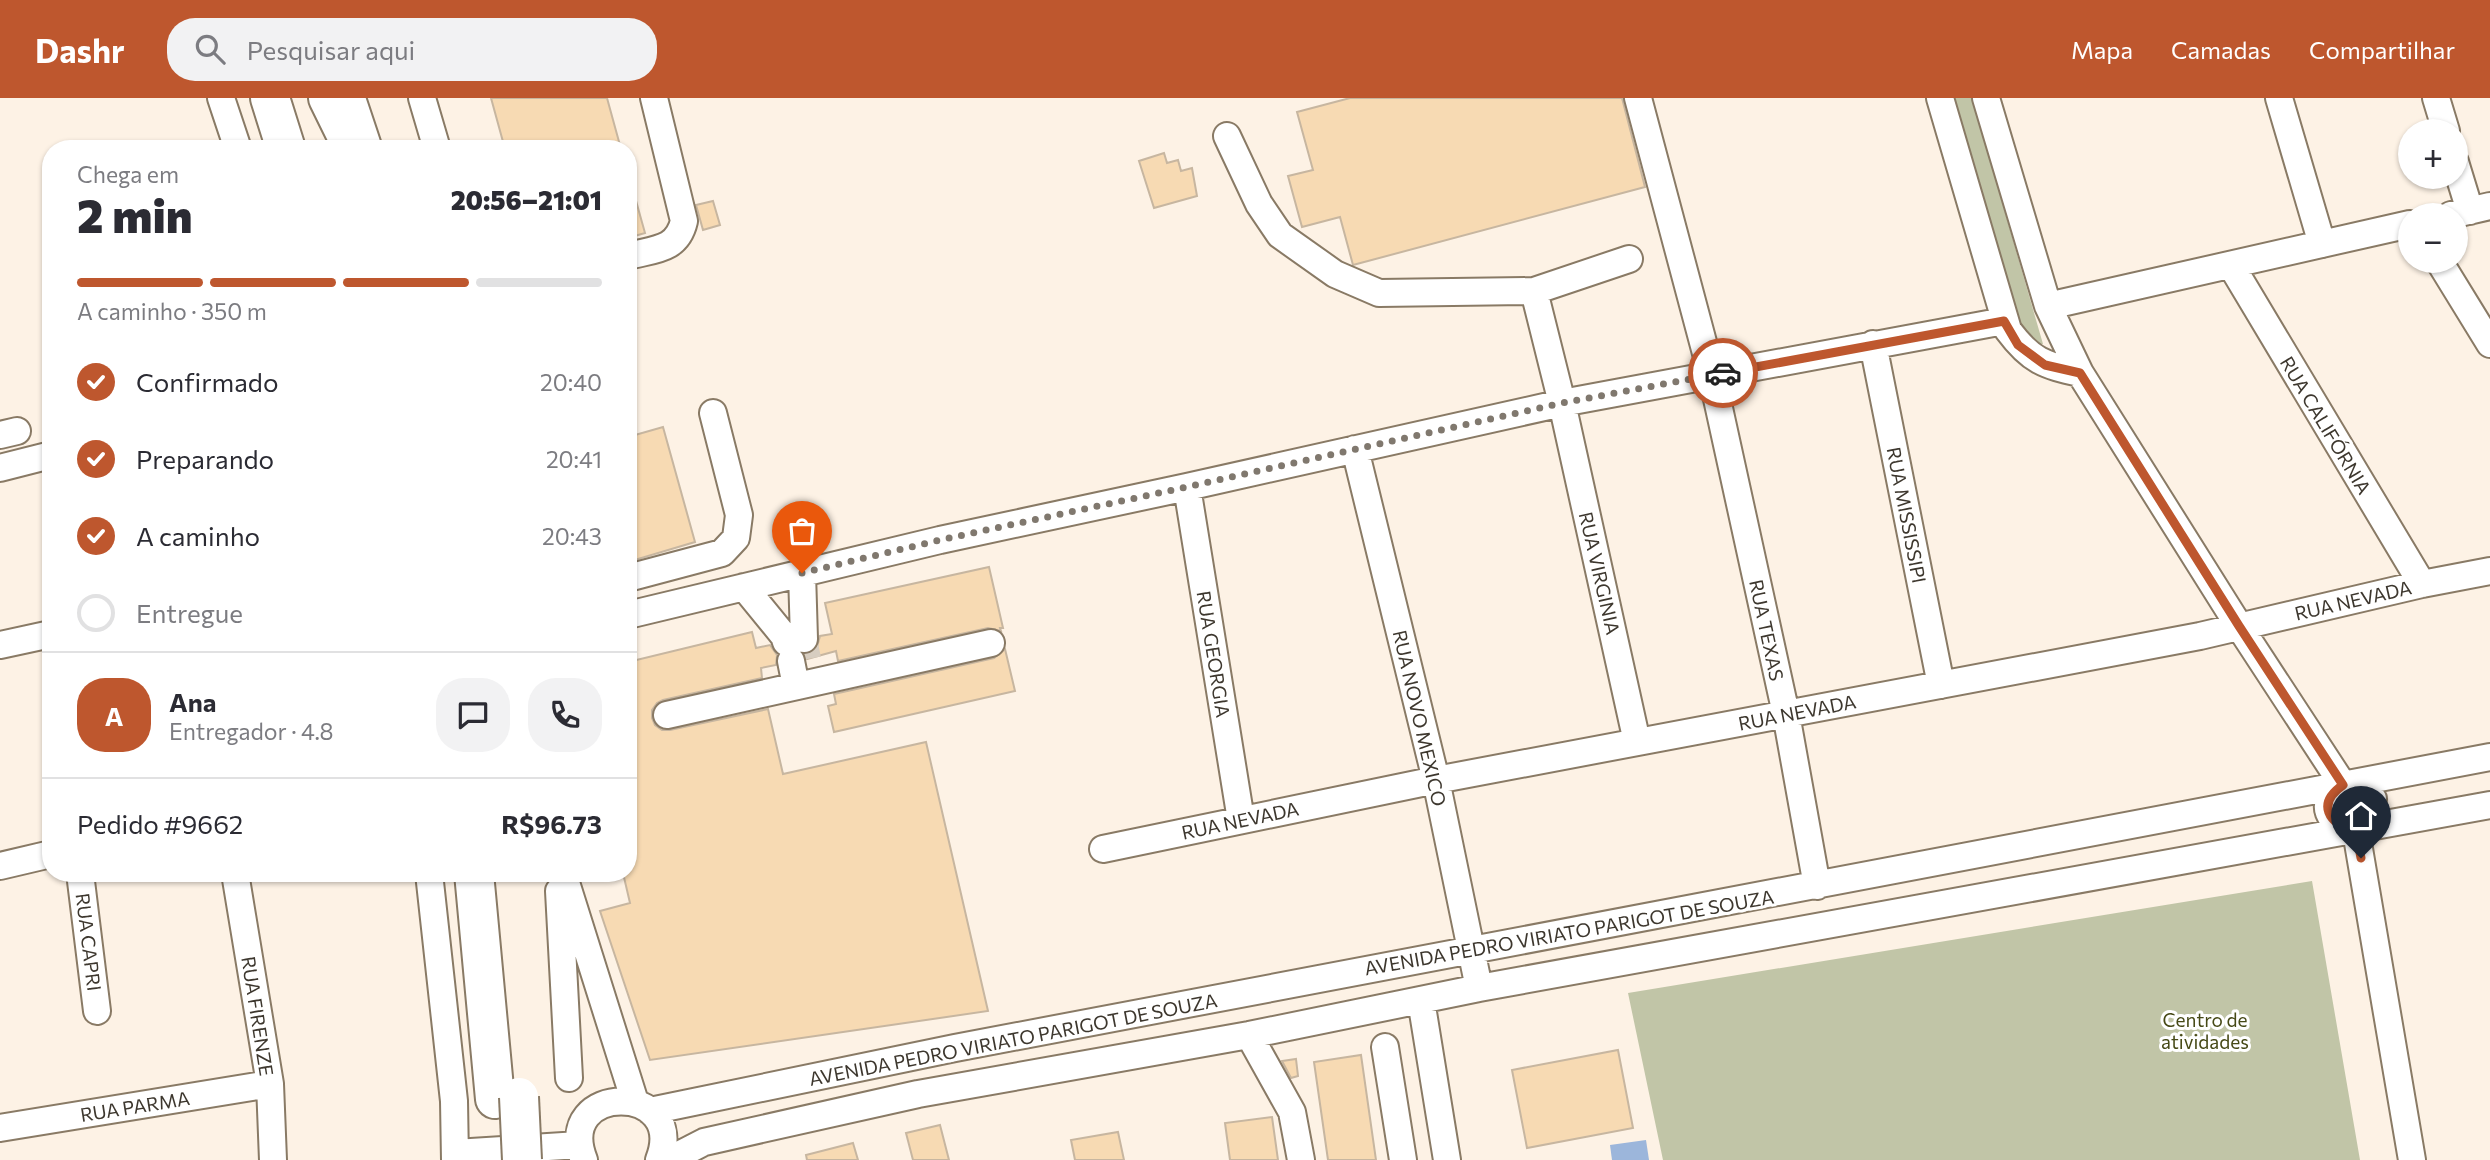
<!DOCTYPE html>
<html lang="pt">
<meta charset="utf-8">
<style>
body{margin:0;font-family:Commissioner,sans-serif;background:#f2f2f3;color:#2b2b33;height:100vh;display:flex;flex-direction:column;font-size:26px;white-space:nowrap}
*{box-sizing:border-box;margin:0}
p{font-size:23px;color:#7c7c81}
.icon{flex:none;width:38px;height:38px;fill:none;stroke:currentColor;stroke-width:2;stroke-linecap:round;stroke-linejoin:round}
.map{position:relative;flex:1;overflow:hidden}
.sheet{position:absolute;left:42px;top:42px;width:595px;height:742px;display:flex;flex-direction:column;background:#fff;border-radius:28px;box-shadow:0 2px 5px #0004}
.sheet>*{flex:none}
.buttons{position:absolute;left:2398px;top:21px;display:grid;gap:14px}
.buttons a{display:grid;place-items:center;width:70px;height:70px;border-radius:50%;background:#fff;box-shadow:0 2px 5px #0004;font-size:35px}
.pin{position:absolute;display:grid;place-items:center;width:60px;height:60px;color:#fff;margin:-72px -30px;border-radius:50% 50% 50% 0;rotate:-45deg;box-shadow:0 0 7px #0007}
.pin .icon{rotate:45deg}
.courier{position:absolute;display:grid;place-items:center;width:70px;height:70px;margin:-35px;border:5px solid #be572e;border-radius:50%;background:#fff;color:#222;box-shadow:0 2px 9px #0007}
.overview em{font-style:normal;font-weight:800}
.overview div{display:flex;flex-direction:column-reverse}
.overview{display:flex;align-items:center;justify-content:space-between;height:119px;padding:0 35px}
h1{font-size:46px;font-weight:800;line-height:52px}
.bar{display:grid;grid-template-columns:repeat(4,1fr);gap:10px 7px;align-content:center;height:84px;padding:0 35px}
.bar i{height:9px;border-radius:5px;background:#e1e1e2}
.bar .current{background:#be572e}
.bar p{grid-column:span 4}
.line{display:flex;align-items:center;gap:18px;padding:0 35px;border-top:2px solid #e1e1e2}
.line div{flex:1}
.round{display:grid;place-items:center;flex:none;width:74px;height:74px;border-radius:28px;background:#f2f2f3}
ol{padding:0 35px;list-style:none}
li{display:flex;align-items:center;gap:21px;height:77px}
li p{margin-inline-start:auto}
li .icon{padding:7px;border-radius:50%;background:#be572e;color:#fff;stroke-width:4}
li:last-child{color:#7c7c81}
li i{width:38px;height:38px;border:4px solid #e1e1e2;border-radius:50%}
header{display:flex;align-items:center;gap:42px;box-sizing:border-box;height:98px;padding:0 35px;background:#be572e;color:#fff}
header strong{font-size:33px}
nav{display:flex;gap:38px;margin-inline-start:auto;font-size:24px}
.search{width:490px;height:63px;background:#f2f2f3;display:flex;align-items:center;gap:18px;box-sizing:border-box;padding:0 24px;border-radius:28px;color:#7c7c81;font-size:26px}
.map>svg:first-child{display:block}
</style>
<header>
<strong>Dashr</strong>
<div class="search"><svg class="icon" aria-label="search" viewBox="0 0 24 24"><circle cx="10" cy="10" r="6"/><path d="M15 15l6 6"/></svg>Pesquisar aqui</div>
<nav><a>Mapa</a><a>Camadas</a><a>Compartilhar</a></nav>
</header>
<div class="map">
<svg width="2490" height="1062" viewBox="0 0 2490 1062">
<rect width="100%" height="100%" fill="#fdf2e5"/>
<path fill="#c1c5a7" d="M1955 0H1972L2043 246 2031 247 2017 219Z
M2312 783 2360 1062H1663L1628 895Z"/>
<path fill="#9cb6db" d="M1646 1042 1649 1062H1612L1610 1047Z"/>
<path fill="#f7dab3" stroke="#c7b6a0" stroke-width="2" d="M491 0H607L621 51H505Z
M1350 0H1622L1645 89 1353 167 1340 119 1302 129 1288 78 1313 72 1297 14Z
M1164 55 1167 65 1178 62 1181 73 1192 70 1197 98 1154 110 1139 63Z
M633 92 645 135 628 140V93Z
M713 103 720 127 703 132 696 107Z
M663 329 695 444 628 464V339Z
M989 469 1003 530H1000L1001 533 988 530 838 563 836 553 807 561 805 557 812 555 817 549 820 538 832 536 825 505Z
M752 534 756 550 770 547 777 557 776 567 761 570 762 580 663 602 657 605 652 612V620L655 627 662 632H670L768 611 783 676 926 644 988 913 650 962 600 813 630 805 623 775H628V564Z
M1005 551 1015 593 834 634 828 608 836 606 834 596 994 560Z
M1618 952 1633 1030 1527 1050 1512 972Z
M1361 957 1376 1062H1328L1314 964Z
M1296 961 1298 978 1291 980 1282 963Z
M1272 1019 1278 1062H1230L1225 1025Z
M940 1027 949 1062H913L906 1035Z
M1118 1034 1124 1062H1075L1071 1042Z
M853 1045 858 1062H807L806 1057Z"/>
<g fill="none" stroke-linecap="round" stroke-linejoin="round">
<path stroke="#d7cdc0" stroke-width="26" stroke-dasharray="26 13" stroke-linecap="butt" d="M804 541 808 561"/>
<defs>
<path id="minor" d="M221 0 238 51
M352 0 369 51
M422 0 437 51
M1638 0 1712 278 1786 616 1817 788
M1940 0 2008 232C2031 263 2044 267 2080 275
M1986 0 2048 208 2080 275 2239 528 2343 687
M2279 0 2322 146
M2436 0 2446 33
M1227 38 1259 106 1280 137 1335 176 1379 195 1534 193 1629 161
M2455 64 2470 113
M2451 117 2490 108
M628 158C654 151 677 153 684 123L654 0
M2439 163 2490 246
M2231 167 2422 486
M1534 193 1562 305 1637 644
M2048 208 2410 126
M1873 246 1941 587
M0 337 17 333
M1355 351 1436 682 1479 890
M0 370 51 357
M1187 389 1241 722
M802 475 804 541
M628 480 722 455 736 440 739 417 713 315
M744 489 784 538 786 544
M628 517 940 442 1187 389 1562 305 2004 223
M0 547 51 536
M791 563 796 588
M667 617 991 545
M2343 687C2356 688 2364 691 2373 701 2372 717 2369 723 2356 733 2328 726 2316 706 2343 687Z
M2356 733 2412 1062
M1103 751 1436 682 2200 538 2422 486 2490 473
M0 768 51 756
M80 775 97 913
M235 775 270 986 273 1062
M429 775 454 1003 455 1062
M563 775 635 1004
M559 793 569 980
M1421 902 1447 1062
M1249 937 1292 1014 1301 1062
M1385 949 1403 1062
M650 1013 955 950 2490 659
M0 1030 270 986
M455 1055 579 1047
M584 1062C553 984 689 984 659 1062
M669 1062 704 1044 918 996 1249 937 1479 890 2490 707"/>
<path id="highway" d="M270 0 286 51
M328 0 353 51
M474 775 495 1001"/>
</defs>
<use href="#minor" stroke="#897a65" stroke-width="30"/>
<use href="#highway" stroke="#897a65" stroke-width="42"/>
<use href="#minor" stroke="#fff" stroke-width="26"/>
<use href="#highway" stroke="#fff" stroke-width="38"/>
<defs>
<path id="highway-bridge" d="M519 999 522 1062"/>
</defs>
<use href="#highway-bridge" stroke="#897a65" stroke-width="42" stroke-linecap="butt"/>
<use href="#highway-bridge" stroke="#fff" stroke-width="38"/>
</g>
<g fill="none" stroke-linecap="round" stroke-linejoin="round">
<path stroke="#80786e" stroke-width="7" stroke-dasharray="0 12.6" d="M802 475 940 442 1187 389 1562 305 1723 275"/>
<path stroke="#be572e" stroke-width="9" d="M1723 275 2004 223 2018 247 2045 267 2080 275 2239 528 2343 687C2316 706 2328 726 2356 733L2361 760"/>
</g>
<g text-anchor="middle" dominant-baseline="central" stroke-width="6" stroke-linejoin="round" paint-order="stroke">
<g font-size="19" fill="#3d372e" stroke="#fff">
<text transform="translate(2326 327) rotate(59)">RUA CALIFÓRNIA</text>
<text transform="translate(1907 417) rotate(79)">RUA MISSISSIPI</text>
<text transform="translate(1600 475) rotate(77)">RUA VIRGINIA</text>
<text transform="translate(2353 502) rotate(-13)">RUA NEVADA</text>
<text transform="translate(1767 532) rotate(78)">RUA TEXAS</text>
<text transform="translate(1214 556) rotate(81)">RUA GEORGIA</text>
<text transform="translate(1797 614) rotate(-11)">RUA NEVADA</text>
<text transform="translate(1420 620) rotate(77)">RUA NOVO MEXICO</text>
<text transform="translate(1240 722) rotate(-12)">RUA NEVADA</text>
<text transform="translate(1569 834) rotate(-10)">AVENIDA PEDRO VIRIATO PARIGOT DE SOUZA</text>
<text transform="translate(89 844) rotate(83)">RUA CAPRI</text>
<text transform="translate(258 918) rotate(81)">RUA FIRENZE</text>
<text transform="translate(1013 941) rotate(-11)">AVENIDA PEDRO VIRIATO PARIGOT DE SOUZA</text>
<text transform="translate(135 1008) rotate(-9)">RUA PARMA</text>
</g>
<g font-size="19" fill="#464916" stroke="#fff">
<text x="2205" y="921">Centro de<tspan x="2205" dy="22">atividades</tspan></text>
</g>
</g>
</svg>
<div class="buttons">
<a>+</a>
<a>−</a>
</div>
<div class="pin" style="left:802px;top:475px;background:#ea580c"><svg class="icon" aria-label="bag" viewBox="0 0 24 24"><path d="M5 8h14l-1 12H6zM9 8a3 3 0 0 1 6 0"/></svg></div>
<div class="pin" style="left:2361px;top:760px;background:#1f2937"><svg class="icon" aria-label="home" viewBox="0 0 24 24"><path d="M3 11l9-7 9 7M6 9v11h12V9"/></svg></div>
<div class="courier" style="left:1723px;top:275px"><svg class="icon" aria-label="car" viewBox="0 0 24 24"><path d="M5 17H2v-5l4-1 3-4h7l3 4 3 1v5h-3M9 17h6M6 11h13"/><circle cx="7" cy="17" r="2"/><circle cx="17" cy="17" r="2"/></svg></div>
<section class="sheet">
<div class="overview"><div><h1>2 min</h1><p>Chega em</p></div><em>20:56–21:01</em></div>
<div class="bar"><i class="current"></i><i class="current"></i><i class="current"></i><i></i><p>A caminho · 350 m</p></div>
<ol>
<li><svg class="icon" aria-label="check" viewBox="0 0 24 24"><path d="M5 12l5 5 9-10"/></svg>Confirmado<p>20:40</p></li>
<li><svg class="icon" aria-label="check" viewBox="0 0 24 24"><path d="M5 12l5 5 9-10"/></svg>Preparando<p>20:41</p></li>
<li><svg class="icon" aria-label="check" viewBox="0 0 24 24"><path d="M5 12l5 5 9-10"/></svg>A caminho<p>20:43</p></li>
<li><i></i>Entregue</li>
</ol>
<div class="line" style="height:126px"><b class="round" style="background:#be572e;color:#fff">A</b><div><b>Ana</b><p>Entregador · 4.8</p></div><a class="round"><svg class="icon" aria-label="chat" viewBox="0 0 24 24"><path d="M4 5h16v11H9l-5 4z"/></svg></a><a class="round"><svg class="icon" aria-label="phone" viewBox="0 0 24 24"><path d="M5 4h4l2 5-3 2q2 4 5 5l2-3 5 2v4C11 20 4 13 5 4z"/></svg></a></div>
<div class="line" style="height:91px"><div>Pedido #9662</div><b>R$96.73</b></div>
</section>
</div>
